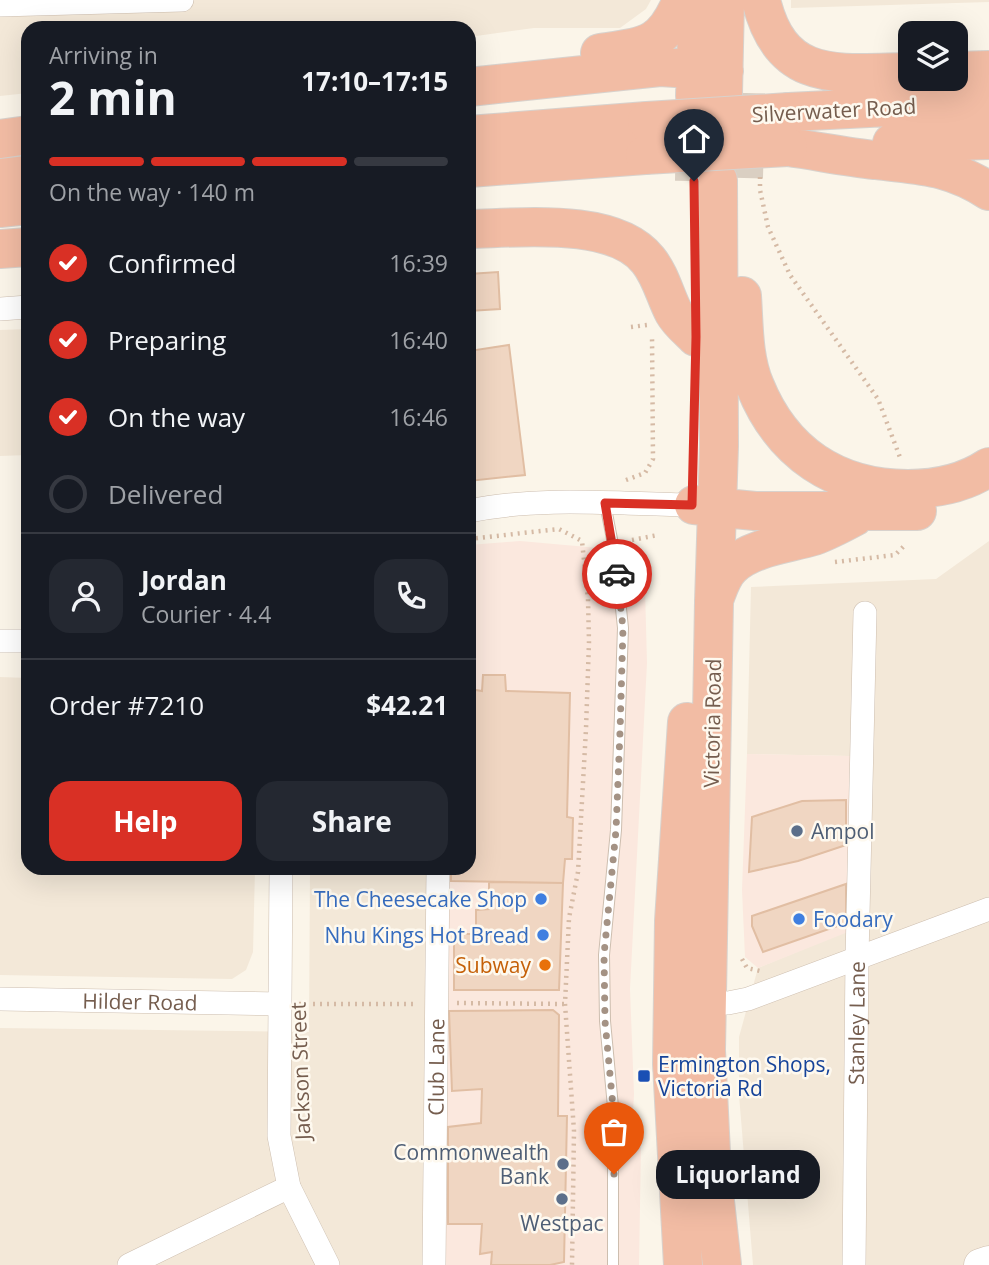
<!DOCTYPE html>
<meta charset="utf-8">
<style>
body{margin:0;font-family:"Open Sans",sans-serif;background:#242831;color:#f1f3f6;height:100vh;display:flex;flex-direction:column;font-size:26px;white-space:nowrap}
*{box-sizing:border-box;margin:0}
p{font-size:23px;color:#9ea1a6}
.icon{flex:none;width:38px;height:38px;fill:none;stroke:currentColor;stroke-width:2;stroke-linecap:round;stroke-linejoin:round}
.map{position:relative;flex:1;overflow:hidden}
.drawer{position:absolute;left:21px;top:21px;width:455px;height:854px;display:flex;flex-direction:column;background:#171b24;border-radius:21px;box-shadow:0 7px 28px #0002}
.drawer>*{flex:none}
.controls{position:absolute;left:898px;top:21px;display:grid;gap:14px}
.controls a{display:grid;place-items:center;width:70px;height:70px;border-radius:14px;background:#171b24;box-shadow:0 7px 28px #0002;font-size:35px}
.pin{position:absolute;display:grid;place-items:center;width:60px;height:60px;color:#fff;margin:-72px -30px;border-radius:50% 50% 50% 0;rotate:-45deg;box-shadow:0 0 7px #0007}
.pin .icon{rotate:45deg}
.courier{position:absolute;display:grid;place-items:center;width:70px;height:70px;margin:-35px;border:5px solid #d93025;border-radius:50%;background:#fff;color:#222;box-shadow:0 2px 9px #0007}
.bubble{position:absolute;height:49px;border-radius:21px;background:#171b24;box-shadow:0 7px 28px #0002;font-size:23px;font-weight:700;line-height:49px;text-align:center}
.overview em{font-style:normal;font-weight:700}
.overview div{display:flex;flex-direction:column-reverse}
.overview{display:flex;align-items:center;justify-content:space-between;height:119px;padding:0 28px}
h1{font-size:46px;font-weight:700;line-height:52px}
.bar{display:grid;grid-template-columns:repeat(4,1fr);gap:10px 7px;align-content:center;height:84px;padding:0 28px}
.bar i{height:9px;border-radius:5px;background:#363941}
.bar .current{background:#d93025}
.bar p{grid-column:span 4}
.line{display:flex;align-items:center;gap:18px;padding:0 28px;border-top:2px solid #363941}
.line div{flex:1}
.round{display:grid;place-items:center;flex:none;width:74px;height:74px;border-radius:21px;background:#242831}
ol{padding:0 28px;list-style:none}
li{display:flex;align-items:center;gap:21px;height:77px}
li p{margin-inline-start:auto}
li .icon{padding:7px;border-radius:50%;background:#d93025;color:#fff;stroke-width:4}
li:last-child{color:#9ea1a6}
li i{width:38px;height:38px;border:4px solid #363941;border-radius:50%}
.button{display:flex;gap:14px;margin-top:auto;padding:14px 28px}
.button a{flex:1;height:80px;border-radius:21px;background:#d93025;color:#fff;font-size:28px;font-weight:700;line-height:80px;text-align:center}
.button a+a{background:#242831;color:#f1f3f6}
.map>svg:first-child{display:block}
</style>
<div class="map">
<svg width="989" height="1265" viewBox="0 0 989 1265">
<rect width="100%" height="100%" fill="#fbf5e9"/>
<path fill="#f3e8d8" d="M0 0H651L646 9 620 28H534L469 37V28H28V93L0 96Z
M791 0H989V2L791 8Z
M28 329V455L0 456V330Z
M989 541V1265H753L739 1095V1037L758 968 848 931 849 756 747 754 751 587 936 579Z
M0 677 28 678V868H255L253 952 246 970 232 979 0 975Z
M310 868H449L444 1265H0V1028L309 1032Z"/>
<path fill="#fbe8de" d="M520 541 644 552 647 663 630 989 634 1094 632 1134 641 1147 639 1265H444L449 868H469V545Z
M747 754 850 756 848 932 758 968 745 957 742 890Z"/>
<path fill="#f0d6c2" stroke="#e1bea3" stroke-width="2" d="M498 272 500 309 469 311V274Z
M509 345 525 475 469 481V351Z
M483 675H505L506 691 570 693 567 817 573 818 572 859H565L563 883 451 881V868H469V689L482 691Z
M846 800V845L798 861 749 872 752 817 802 801Z
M489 882 563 883 559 990H454V934H476V910L489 909Z
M846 884V923L763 952 752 926V916Z
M553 1010 559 1015 558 1116H567L564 1262 550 1265H491L492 1252 480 1254 482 1224H448V1127L481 1123 482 1089 452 1091 449 1011Z"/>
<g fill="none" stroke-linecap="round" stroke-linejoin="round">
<path stroke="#dacfc2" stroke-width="38" stroke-dasharray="38 19" stroke-linecap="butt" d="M744 178 746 93
M694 181 695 120"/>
<defs>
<path id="lane" d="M605 503 616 560 623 628 616 830 604 955 605 1021 613 1107V1265"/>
<g id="street">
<path d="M0 5 182 0"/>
<path d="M0 309 28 307"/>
<path d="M469 511C541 496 618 504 692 505"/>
<path d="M0 641H28"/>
<path d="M281 868 279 1136 289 1187 328 1265"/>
<path id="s1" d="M0 999 279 1004"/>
<path d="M706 1003H728L748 999 989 909"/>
<path d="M129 1265 289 1187"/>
<path id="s2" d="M434 1265 438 868"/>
<path id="s3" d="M854 1265 857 958 865 613"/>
</g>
<path id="secondary" d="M980 1265 989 1262"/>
<path id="highway" d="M761 0C781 85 839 73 910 72
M600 53C647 46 663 46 682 0
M956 71 989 70
M469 87 660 67 724 71
M723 94 725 0
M695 96 698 0
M789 112 989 102
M469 135 647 121
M0 139 28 135
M892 143 989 140
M788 147C817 151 846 157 875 160 921 166 948 165 989 191
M469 168 645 155
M0 178 28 175
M718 180 719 446 714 602 706 1050 712 1174 722 1265
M0 208 28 205
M469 229C520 228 614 217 648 260 661 276 665 296 674 313 679 322 689 330 696 337
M0 249 28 247
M742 296C744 325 743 358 755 386 782 453 836 489 908 489 937 489 965 483 989 467
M694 505 755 511H917
M714 600C719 587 722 575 732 566 752 547 788 544 814 536 828 531 841 524 854 517
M683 1265 672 1064 674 921 687 722"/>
</defs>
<use href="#lane" stroke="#cdbeaf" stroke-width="12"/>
<use href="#street" stroke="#cdbeaf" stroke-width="24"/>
<use href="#secondary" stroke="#d0bead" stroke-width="33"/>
<use href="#highway" stroke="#d8d2cd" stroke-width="40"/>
<path stroke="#d5baa5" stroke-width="4.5" stroke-dasharray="2 5" stroke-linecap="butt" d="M760 177V190L768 227 790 275 878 399 901 460
M631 327 647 325
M626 480 645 473 653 459 652 335
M469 539 559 529 582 541 588 599 589 642 586 729 578 872 569 918 565 1004 574 1131 572 1265
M632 540 658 535
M835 562 895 555 906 544
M742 959 747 968 760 971
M457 1003 565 1004
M299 1004H417"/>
<use href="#lane" stroke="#fff" stroke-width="10"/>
<use href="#street" stroke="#fff" stroke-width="23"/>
<use href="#secondary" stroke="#fff" stroke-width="32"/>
<use href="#highway" stroke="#f2bca4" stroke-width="38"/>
<defs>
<path id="highway-bridge" d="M647 121 789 112
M645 155 788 147"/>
</defs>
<use href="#highway-bridge" stroke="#d8d2cd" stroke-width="40" stroke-linecap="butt"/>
<use href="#highway-bridge" stroke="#f2bca4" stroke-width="38"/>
</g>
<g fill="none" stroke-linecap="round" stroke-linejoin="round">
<path stroke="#a49284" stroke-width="7" stroke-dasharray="0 12.6" d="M614 1174 613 1107 605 1021 604 955 616 830 620 732 623 628 617 574"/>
<path stroke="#d93025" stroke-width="9" d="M617 574 605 503 692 505 696 337 694 181"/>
</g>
<g fill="#5c6f8a" stroke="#fef9ef" stroke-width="2.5">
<circle cx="797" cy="831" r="7"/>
<circle cx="563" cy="1164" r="7"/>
<circle cx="562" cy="1199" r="7"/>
</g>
<g fill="#3f7fe0" stroke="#fef9ef" stroke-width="2.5">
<circle cx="541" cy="899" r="7"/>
<circle cx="799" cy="919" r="7"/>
<circle cx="543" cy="935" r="7"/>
</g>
<circle fill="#e8710a" stroke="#fef9ef" stroke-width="2.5" cx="545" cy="965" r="7"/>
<rect fill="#1a4fb4" stroke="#fef9ef" stroke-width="2.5" x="637" y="1069" width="14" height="14" rx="3.5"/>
<g text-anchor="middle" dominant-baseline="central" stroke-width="5" stroke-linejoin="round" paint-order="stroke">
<g font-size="21" fill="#755d4e" stroke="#fef9ef">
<text transform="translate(834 110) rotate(-3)">Silverwater Road</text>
<text transform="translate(712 723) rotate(-89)">Victoria Road</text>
<text stroke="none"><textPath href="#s1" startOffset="140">Hilder Road</textPath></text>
<text stroke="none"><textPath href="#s3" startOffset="242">Stanley Lane</textPath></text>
<text stroke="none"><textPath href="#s2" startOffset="198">Club Lane</textPath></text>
<text transform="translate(300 1071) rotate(-92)">Jackson Street</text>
</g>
<g font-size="21" fill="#4e5e75" stroke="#fef9ef" text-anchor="start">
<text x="811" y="831">Ampol</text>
<text x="549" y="1152" text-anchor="end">Commonwealth<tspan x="549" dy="24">Bank</tspan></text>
<text x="562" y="1223" text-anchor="middle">Westpac</text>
</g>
<g font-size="21" fill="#366cbe" stroke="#fef9ef" text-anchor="end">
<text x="527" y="899">The Cheesecake Shop</text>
<text x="813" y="919" text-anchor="start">Foodary</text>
<text x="529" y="935">Nhu Kings Hot Bread</text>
</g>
<g font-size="21" fill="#c56008" stroke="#fef9ef" text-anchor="end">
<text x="531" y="965">Subway</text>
</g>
<g font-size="21" fill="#164399" stroke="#fef9ef" text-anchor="start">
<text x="658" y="1064">Ermington Shops,<tspan x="658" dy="24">Victoria Rd</tspan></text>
</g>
</g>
</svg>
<div class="controls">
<a><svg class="icon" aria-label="layers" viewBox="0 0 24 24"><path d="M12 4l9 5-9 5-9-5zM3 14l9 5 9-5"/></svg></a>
</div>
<div class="pin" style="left:614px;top:1174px;background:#ea580c"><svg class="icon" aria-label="bag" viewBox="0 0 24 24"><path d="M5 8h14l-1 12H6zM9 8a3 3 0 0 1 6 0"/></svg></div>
<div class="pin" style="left:694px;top:181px;background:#1f2937"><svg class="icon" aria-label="home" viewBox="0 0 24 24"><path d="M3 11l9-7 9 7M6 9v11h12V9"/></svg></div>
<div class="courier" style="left:617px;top:574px"><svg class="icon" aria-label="car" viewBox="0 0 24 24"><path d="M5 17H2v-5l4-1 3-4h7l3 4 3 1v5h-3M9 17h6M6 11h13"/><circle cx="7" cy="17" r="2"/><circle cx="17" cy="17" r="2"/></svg></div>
<div class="bubble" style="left:656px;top:1150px;width:164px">Liquorland</div>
<section class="drawer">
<div class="overview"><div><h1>2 min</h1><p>Arriving in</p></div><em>17:10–17:15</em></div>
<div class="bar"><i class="current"></i><i class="current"></i><i class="current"></i><i></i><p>On the way · 140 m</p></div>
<ol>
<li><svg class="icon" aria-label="check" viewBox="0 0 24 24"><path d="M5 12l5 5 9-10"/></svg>Confirmed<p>16:39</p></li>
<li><svg class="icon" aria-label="check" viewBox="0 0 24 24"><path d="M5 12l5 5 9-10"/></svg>Preparing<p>16:40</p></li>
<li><svg class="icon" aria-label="check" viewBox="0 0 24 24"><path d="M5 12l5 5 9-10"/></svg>On the way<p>16:46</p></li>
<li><i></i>Delivered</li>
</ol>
<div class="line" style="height:126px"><a class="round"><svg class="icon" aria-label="person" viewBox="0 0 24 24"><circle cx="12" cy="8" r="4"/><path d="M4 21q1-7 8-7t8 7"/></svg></a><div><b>Jordan</b><p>Courier · 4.4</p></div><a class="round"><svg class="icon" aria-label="phone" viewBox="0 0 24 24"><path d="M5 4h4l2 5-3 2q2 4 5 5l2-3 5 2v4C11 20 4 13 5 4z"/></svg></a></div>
<div class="line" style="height:91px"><div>Order #7210</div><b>$42.21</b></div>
<div class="button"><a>Help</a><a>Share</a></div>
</section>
</div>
